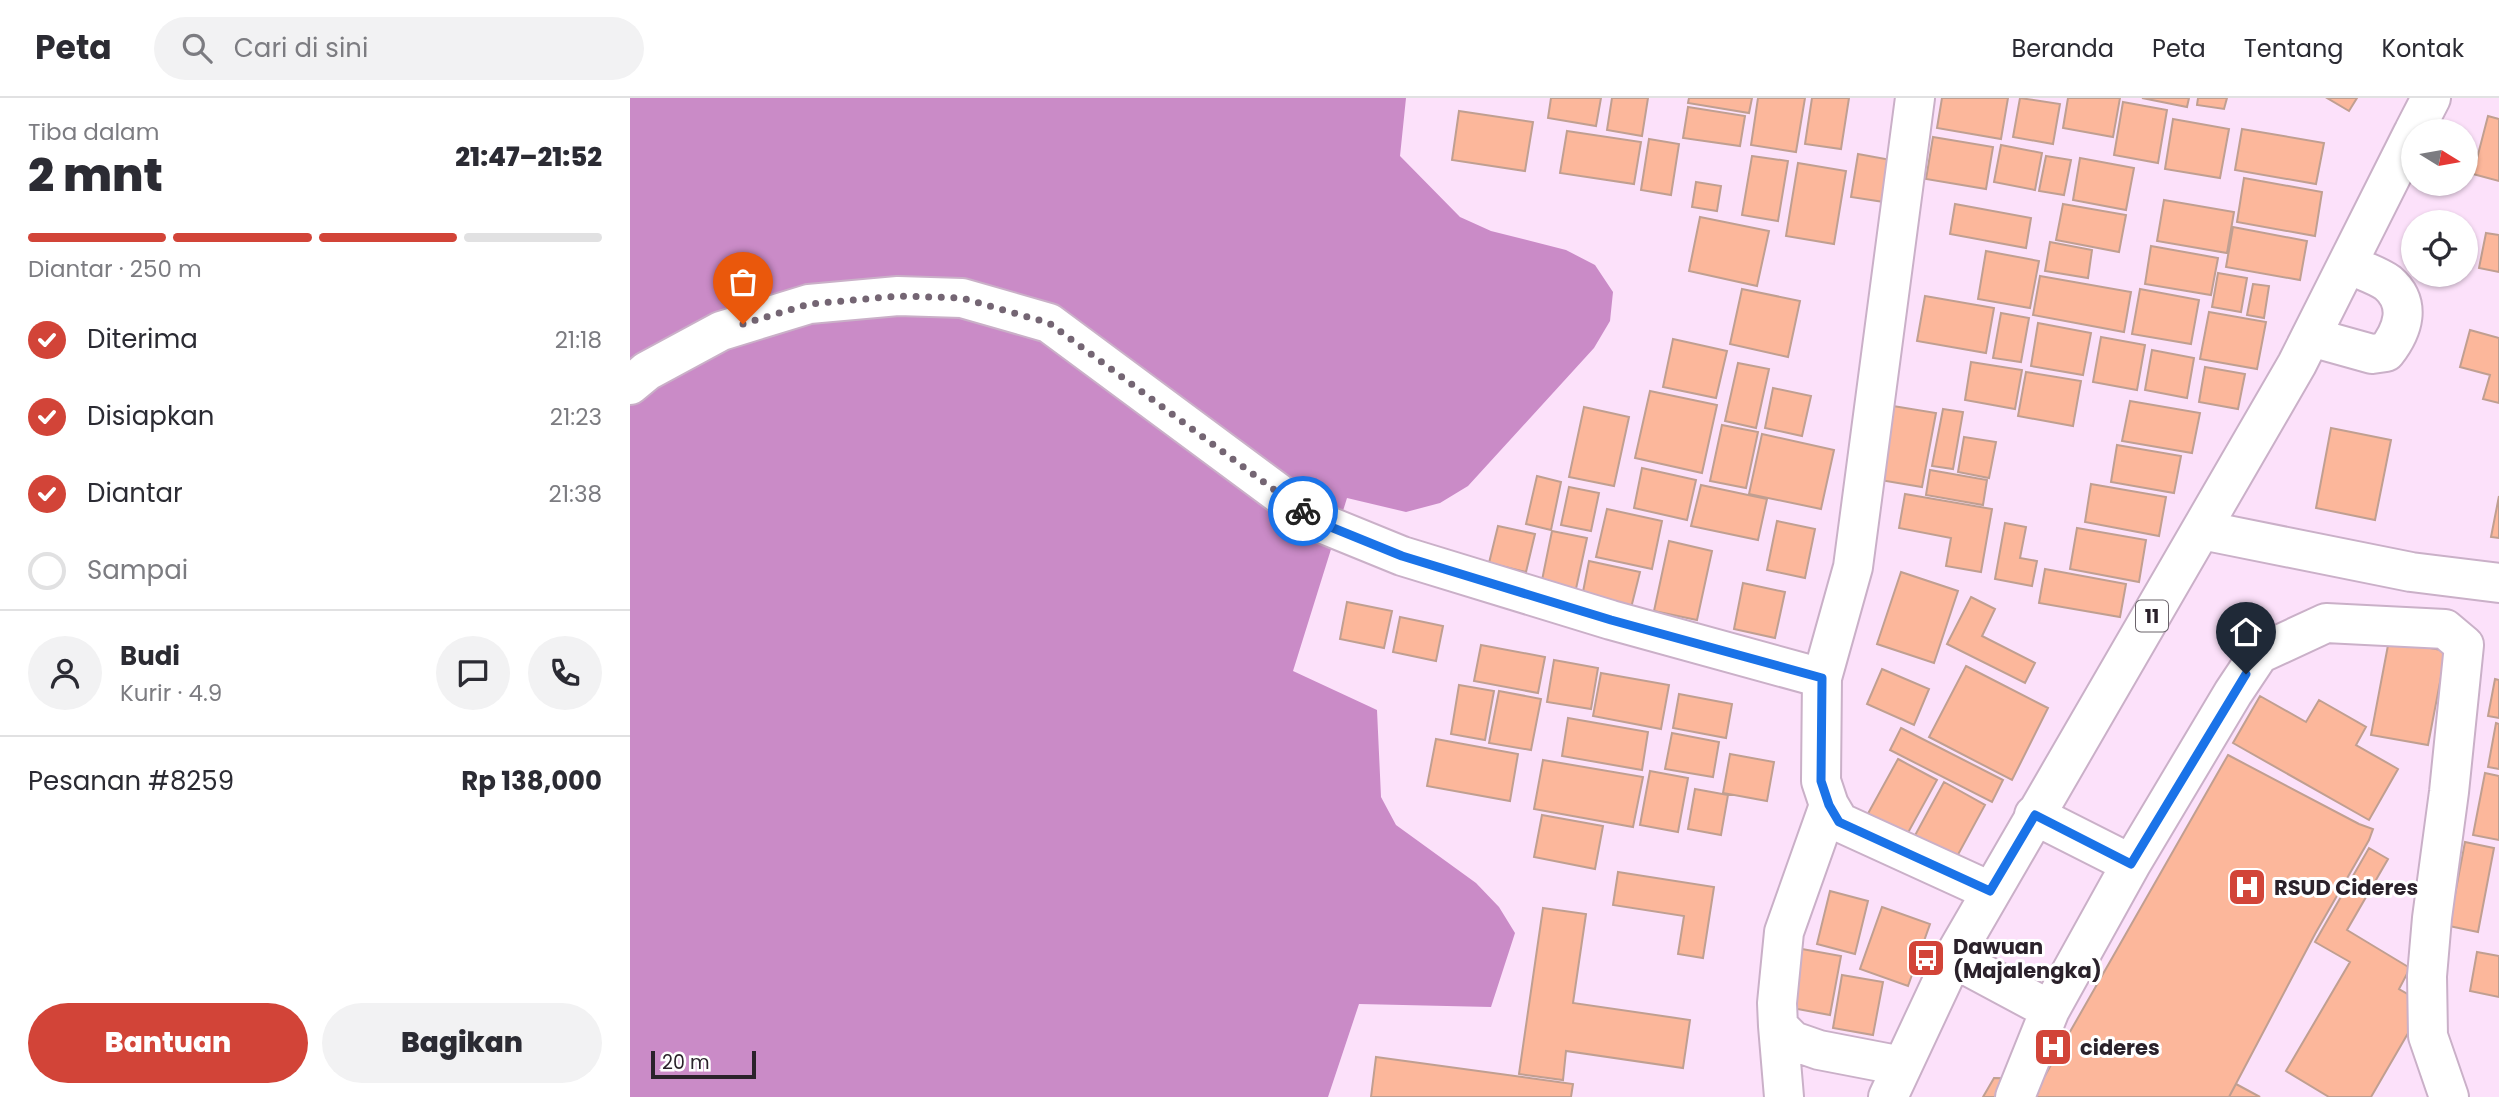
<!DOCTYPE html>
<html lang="id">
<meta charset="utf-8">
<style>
body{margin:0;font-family:Poppins,sans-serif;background:#f2f2f3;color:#2b2b33;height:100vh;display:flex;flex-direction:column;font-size:26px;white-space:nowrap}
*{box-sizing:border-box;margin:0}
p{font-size:23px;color:#7c7c81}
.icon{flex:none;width:38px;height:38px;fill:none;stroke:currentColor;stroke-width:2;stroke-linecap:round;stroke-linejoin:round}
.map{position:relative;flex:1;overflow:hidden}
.panel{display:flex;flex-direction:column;background:#fff;width:630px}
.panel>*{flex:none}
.needle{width:46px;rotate:101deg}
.fabs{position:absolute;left:1771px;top:21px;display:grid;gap:14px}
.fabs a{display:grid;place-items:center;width:77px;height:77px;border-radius:50%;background:#fff;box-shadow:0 2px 5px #0004;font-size:35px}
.scale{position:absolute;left:21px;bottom:18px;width:105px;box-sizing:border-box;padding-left:7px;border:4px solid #2b222b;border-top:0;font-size:19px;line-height:24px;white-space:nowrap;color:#2b222b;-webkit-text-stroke:5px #fff;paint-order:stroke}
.pin{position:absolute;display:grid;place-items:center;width:60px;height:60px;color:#fff;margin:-72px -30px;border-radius:50% 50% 50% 0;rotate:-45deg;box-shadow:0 0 7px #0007}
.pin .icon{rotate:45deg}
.courier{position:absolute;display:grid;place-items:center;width:70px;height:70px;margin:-35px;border:5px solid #1a73e8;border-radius:50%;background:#fff;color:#222;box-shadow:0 2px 9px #0007}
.headline em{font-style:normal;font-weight:800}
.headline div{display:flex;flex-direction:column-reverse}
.headline{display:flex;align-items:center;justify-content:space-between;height:119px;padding:0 28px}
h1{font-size:46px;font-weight:800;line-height:52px}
.bar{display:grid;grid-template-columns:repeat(4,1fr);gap:10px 7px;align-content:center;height:84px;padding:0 28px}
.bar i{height:9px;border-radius:5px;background:#e1e1e2}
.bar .active{background:#d24438}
.bar p{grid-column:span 4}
.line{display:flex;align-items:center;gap:18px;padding:0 28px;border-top:2px solid #e1e1e2}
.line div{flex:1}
.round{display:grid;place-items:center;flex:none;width:74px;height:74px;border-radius:37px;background:#f2f2f3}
ol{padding:0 28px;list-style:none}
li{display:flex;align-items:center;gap:21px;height:77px}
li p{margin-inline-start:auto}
li .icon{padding:7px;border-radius:50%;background:#d24438;color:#fff;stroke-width:4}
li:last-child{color:#7c7c81}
li i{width:38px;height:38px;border:4px solid #e1e1e2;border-radius:50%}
.button{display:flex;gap:14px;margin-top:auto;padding:14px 28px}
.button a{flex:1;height:80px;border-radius:42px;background:#d24438;color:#fff;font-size:28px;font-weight:800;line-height:80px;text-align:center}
.button a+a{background:#f2f2f3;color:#2b2b33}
header{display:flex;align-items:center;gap:42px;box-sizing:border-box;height:98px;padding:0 35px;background:#fff;border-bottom:2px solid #e1e1e2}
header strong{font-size:33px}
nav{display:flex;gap:38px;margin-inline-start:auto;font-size:24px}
.search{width:490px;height:63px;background:#f2f2f3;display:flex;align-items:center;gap:18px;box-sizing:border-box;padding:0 24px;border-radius:38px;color:#7c7c81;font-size:26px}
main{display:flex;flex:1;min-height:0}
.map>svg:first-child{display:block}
</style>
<header>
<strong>Peta</strong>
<div class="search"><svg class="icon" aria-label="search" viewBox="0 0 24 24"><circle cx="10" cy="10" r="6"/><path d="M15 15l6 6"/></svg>Cari di sini</div>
<nav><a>Beranda</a><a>Peta</a><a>Tentang</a><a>Kontak</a></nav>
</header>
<main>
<section class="panel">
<div class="headline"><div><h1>2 mnt</h1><p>Tiba dalam</p></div><em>21:47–21:52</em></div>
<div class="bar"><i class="active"></i><i class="active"></i><i class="active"></i><i></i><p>Diantar · 250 m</p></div>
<ol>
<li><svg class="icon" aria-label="check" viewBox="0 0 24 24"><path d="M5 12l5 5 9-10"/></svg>Diterima<p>21:18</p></li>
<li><svg class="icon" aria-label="check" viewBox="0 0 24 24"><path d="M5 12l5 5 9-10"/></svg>Disiapkan<p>21:23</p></li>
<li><svg class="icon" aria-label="check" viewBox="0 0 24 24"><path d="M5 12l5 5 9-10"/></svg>Diantar<p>21:38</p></li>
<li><i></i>Sampai</li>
</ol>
<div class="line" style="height:126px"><a class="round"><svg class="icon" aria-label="person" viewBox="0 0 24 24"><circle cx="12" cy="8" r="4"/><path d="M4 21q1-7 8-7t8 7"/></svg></a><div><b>Budi</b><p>Kurir · 4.9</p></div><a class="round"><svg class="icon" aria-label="chat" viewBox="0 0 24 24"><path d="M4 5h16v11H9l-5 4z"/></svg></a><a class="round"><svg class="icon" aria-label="phone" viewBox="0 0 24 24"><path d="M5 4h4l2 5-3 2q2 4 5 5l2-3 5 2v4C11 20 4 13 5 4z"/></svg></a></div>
<div class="line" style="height:91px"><div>Pesanan #8259</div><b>Rp 138,000</b></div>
<div class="button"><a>Bantuan</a><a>Bagikan</a></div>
</section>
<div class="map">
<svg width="1869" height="999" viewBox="0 0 1869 999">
<rect width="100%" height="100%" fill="#fce1fa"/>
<path fill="#ca8bc7" d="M0 0H776L770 58 830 119 861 133 936 152 965 167 983 194 980 223 964 250 838 388 810 405 776 414 717 400 663 573 747 612 751 699 766 727 846 785 869 809 885 835 861 909 729 906 698 999H0Z"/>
<path fill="#fcb79b" stroke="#c09f91" stroke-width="2" d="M921 0H971L966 28 918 20Z
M982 0H1018L1012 38 977 32Z
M1059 0H1122L1119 15 1058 5Z
M1128 0H1175L1166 54 1121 47Z
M1182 0H1219L1211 51 1175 46Z
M1312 0H1378L1371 41 1307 30Z
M1390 0 1430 6 1423 46 1383 39Z
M1438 0H1490L1483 39 1433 30Z
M1512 0H1559L1557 9Z
M1568 0H1597L1594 11 1567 7Z
M1697 0H1727L1719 13Z
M1493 4 1537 12 1528 65 1484 57Z
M1058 9 1115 18 1110 48 1053 40Z
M829 13 903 24 895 73 822 62Z
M1858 18 1869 21V83L1843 76Z
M1543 21 1599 31 1590 80 1535 71Z
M1612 31 1694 45 1686 86 1605 72Z
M937 33 1011 44 1004 86 930 75Z
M1303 39 1363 49 1356 91 1296 81Z
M1019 41 1049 46 1041 97 1011 92Z
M1371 47 1412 55 1405 92 1364 84Z
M1228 56 1261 62 1254 104 1221 99Z
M1122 58 1158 63 1148 123 1112 117Z
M1416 58 1441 62 1434 97 1409 93Z
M1450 60 1504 70 1496 112 1443 102Z
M1168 65 1216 73 1204 146 1156 138Z
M1614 80 1692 94 1685 138 1607 124Z
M1066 84 1091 88 1087 113 1062 109Z
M1534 102 1604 114 1597 155 1527 143Z
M1325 106 1401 120 1396 150 1320 136Z
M1433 106 1496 117 1489 154 1426 142Z
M1070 119 1139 133 1127 188 1059 173Z
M1603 129 1677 143 1670 182 1596 169Z
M1856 135 1869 137V174L1849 170Z
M1420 144 1462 152 1458 180 1415 173Z
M1521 148 1588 160 1581 197 1515 186Z
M1356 153 1409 163 1400 210 1348 201Z
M1588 175 1617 180 1611 214 1582 209Z
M1410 178 1501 194 1494 234 1403 217Z
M1623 186 1639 188 1634 220 1617 217Z
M1112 191 1170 203 1158 259 1100 246Z
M1510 191 1569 202 1561 246 1502 236Z
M1295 198 1364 210 1356 255 1287 243Z
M1579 214 1636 224 1627 271 1570 261Z
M1371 215 1399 220 1391 264 1363 260Z
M1408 225 1461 235 1453 277 1401 268Z
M1840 232 1869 240V305L1853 301 1860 277 1830 269Z
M1471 239 1515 247 1507 292 1463 284Z
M1043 241 1097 253 1086 300 1033 289Z
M1522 252 1564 260 1557 300 1515 292Z
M1341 264 1392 272 1385 311 1335 302Z
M1108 265 1139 271 1126 330 1095 323Z
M1575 269 1615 276 1608 311 1569 304Z
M1396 274 1451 283 1443 328 1388 318Z
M1143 290 1181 298 1172 338 1135 330Z
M1020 293 1087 307 1072 375 1005 360Z
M1500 303 1570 315 1562 355 1492 343Z
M1263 308 1306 315 1292 389 1250 382Z
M954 309 999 319 984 388 939 379Z
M1313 311 1333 314 1323 371 1302 368Z
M1092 327 1128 334 1116 390 1080 383Z
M1701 330 1761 342 1745 422 1686 410Z
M1132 336 1204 352 1191 411 1119 396Z
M1334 339 1366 344 1359 380 1328 374Z
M1487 347 1551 358 1544 395 1481 384Z
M1012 370 1066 382 1057 422 1004 410Z
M1300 372 1357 382 1353 407 1296 397Z
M907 378 931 384 921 432 896 426Z
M1461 386 1536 399 1529 438 1455 424Z
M1071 387 1137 401 1128 442 1061 428Z
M939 389 969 395 961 433 931 427Z
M1275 396 1362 411 1351 474 1316 468 1321 440 1269 430Z
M1869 398V440L1861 439Z
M977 411 1032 423 1022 471 966 459Z
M1147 423 1185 431 1175 480 1137 472Z
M1375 425 1396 429 1390 460 1407 463 1402 488 1365 481Z
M868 428 905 436 896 474 859 465Z
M1447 430 1516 442 1509 484 1440 471Z
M922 433 957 440 944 500 910 492Z
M1039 443 1082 453 1067 522 1024 513Z
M959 463 1010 474 1001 510 952 499Z
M1415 471 1496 486 1490 519 1409 505Z
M1271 474 1328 493 1304 565 1247 546Z
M1113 485 1155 494 1145 540 1104 531Z
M1341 499 1365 511 1352 538 1405 565 1395 585 1317 546Z
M717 504 762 513 754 550 710 541Z
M770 519 813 528 806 563 763 554Z
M1759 542 1816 553 1798 647 1741 637Z
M851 547 915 559 908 595 844 583Z
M924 562 968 570 961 611 917 604Z
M1336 568 1418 610 1382 682 1299 639Z
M1252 571 1299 591 1284 627 1237 606Z
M971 575 1039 587 1031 631 963 618Z
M1865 581 1869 582V620L1858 618Z
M829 587 864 593 855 642 821 636Z
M869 593 911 601 901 652 859 645Z
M1049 596 1102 606 1096 640 1043 630Z
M1630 598 1676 624 1689 602 1736 629 1726 647 1768 671 1739 722 1603 645Z
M938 620 1018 634 1012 672 932 658Z
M1866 625 1869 626V671L1858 669Z
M1271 630 1373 682 1362 704 1260 652Z
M1042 635 1089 644 1083 679 1035 671Z
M806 641 888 656 880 703 797 688Z
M1100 656 1144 664 1137 703 1093 695Z
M1598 657 1729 726 1743 731 1739 742 1685 836 1599 999H1353L1364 980 1413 981Z
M1268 661 1307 682 1274 742 1235 721Z
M913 662 1013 679 1003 729 904 711Z
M1020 673 1058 680 1048 734 1010 727Z
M1855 675 1869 678V742L1843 737Z
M1314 684 1355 707 1324 764 1283 741Z
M1065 691 1098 697 1091 737 1058 731Z
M912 717 973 728 965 771 904 759Z
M1835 744 1864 750 1848 834 1819 828Z
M1739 750 1758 761 1717 832 1780 870 1769 891 1795 906 1741 999H1699L1656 973 1720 864 1685 844Z
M988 774 1084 789 1073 860 1048 856 1054 818 983 807Z
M1200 793 1238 803 1225 856 1187 846Z
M1252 809 1300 826 1278 888 1230 871Z
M913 810 956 816 943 905 1060 922 1053 970 936 953 933 982 889 976Z
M1172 851 1211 858 1200 917 1162 910Z
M1847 854 1869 858V899L1840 893Z
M1212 877 1253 884 1243 937 1203 930Z
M746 959 943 986 941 999H741Z
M1606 986 1630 999H1599Z"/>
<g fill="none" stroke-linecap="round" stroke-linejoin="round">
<defs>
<path id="minor" d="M1285 0 1223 469 1192 580 1191 683 1199 707 1209 724 1360 793
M1681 239 1742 256 1756 254C1773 232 1782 206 1758 185 1747 177 1730 172 1718 166
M0 287 17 273 91 233 179 206 268 198 332 200 419 225 686 423 772 458 981 522 1192 580
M1572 432 1781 474 1869 485
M1199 707 1154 834 1147 905 1148 928 1163 943 1189 952 1272 968
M1404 717 1501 766
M1323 860 1420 912
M1148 928 1154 999
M1385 999 1420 912 1501 766 1603 595 1629 556 1696 525 1815 531 1834 547 1819 694 1802 820 1797 878 1798 938 1819 999"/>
<path id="highway" d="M1784 33 1801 0
M1258 999 1323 860 1667 266 1783 35"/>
</defs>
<use href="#minor" stroke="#cab0c8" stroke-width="42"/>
<use href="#highway" stroke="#cab0c8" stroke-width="42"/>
<use href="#minor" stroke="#fff" stroke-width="38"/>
<use href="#highway" stroke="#fff" stroke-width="38"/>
</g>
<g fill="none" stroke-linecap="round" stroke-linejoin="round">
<path stroke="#746573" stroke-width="7" stroke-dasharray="0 12.6" d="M113 226 179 206 268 198 332 200 419 225 673 413"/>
<path stroke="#1a73e8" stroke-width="9" d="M673 413 686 423 772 458 981 522 1192 580 1191 683 1199 707 1209 724 1360 793 1405 717 1501 766 1616 576"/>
</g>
<defs>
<symbol id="hospital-square" viewBox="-11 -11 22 22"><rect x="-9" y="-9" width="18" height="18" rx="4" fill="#d24438" stroke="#fff"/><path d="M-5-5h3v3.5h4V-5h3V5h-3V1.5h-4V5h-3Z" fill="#fff"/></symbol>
<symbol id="bus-square" viewBox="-11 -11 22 22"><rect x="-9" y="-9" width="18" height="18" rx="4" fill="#d24438" stroke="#fff"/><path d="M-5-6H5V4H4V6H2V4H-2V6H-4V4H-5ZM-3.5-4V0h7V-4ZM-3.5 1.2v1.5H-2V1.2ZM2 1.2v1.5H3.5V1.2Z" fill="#fff"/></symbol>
</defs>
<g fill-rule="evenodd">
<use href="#hospital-square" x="1595" y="767" width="44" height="44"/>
<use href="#bus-square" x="1274" y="838" width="44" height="44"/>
<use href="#hospital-square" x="1401" y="927" width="44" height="44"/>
</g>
<g text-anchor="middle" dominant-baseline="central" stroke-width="6" stroke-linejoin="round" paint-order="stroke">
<rect fill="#fff" stroke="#6b646b" stroke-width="2" x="1506" y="502.5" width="32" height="31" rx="5"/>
<g font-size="19" font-weight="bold" fill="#2b222b">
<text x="1522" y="518">11</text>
</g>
<g font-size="21" font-weight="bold" fill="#2b222b" stroke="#fff" text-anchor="start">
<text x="1644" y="789">RSUD Cideres</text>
<text x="1323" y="848">Dawuan<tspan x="1323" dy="24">(Majalengka)</tspan></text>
<text x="1450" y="949">cideres</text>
</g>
</g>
</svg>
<div class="fabs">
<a><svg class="needle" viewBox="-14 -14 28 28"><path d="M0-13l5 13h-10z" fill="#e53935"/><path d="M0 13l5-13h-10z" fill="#7c7c81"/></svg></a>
<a><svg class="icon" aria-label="locate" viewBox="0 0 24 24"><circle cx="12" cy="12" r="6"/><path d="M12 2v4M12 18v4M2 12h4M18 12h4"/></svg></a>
</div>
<div class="scale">20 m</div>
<div class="pin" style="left:113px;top:226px;background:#ea580c"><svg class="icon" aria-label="bag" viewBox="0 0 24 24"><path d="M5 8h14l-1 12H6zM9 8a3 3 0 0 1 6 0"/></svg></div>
<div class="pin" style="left:1616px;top:576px;background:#1f2937"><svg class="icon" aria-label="home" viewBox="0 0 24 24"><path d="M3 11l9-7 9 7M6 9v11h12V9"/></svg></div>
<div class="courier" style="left:673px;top:413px"><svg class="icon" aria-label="bike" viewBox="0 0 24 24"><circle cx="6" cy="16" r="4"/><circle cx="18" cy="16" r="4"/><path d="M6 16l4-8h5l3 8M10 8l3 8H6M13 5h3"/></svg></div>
</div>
</main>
